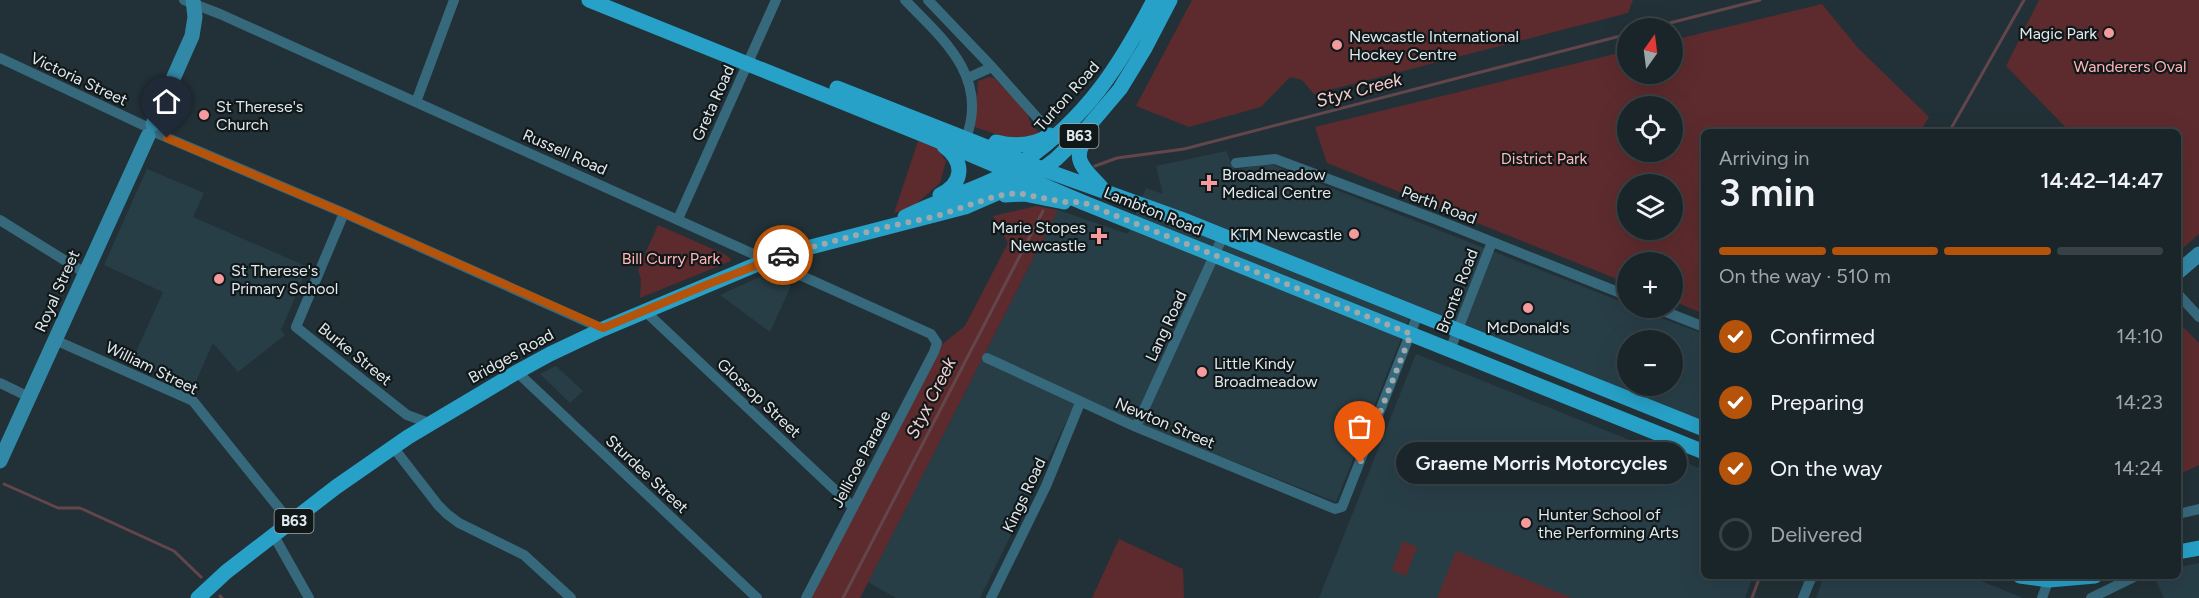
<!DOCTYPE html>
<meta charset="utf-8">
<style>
body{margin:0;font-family:Figtree,sans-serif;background:#273135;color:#f1f3f6;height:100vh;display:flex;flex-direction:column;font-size:22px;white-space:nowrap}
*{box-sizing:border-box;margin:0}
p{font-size:20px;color:#9fa5a8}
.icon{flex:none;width:33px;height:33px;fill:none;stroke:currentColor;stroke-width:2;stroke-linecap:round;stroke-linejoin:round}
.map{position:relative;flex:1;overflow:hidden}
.sheet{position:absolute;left:1701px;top:129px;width:480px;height:450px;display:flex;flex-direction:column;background:#1a2529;border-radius:9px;box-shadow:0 6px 24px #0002,0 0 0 2px #384246}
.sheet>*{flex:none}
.needle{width:39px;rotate:14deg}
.controls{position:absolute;left:1617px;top:18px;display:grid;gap:12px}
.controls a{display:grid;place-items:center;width:66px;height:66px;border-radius:50%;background:#1a2529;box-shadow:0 6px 24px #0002,0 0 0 2px #384246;font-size:30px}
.pin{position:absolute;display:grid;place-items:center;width:51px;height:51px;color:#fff;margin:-62px -26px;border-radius:50% 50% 50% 0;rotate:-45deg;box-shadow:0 0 6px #0007}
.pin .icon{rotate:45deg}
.courier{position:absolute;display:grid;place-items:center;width:60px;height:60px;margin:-30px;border:4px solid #b45309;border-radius:50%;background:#fff;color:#222;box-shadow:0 2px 8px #0007}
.bubble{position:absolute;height:42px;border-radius:21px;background:#1a2529;box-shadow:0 6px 24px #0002,0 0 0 2px #384246;font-size:20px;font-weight:600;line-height:42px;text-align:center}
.summary em{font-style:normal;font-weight:600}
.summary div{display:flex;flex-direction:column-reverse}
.summary{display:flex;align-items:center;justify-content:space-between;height:102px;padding:0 18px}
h1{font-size:39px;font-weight:600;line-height:45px}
.bar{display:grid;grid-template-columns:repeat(4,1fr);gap:9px 6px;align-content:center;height:72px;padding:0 18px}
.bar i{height:8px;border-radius:4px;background:#384246}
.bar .current{background:#b45309}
.bar p{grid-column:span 4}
ol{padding:0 18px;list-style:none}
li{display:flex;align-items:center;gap:18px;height:66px}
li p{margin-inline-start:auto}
li .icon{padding:6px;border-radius:50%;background:#b45309;color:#fff;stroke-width:4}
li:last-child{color:#9fa5a8}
li i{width:33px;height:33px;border:3px solid #384246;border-radius:50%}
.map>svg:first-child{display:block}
</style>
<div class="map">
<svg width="2199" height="598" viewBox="0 0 2199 598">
<rect width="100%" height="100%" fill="#223137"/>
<path fill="#283e47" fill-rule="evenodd" d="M1226 151 1235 171 1265 162 1627 304 1628 308H1635L1704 334V421L1414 306 1336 502 1077 400 980 598H896L868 582 1058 210 1128 234 1146 188 1163 194 1156 166ZM1628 340H1672V386H1628Z
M147 169 204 193 193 217 308 267 281 330 285 335 238 372 213 343 192 390 131 363 163 292 104 265Z
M766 274 791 286 770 332 720 295Z
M1416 354 1704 470V576H1753L1745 598H1319Z
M556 366 583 391 570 403 540 374Z
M2199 563V598H2164L2154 577 2178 576V567Z
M1824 576H1969L2023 598H1816Z"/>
<path fill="#5d2b2d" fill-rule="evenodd" d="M1192 0H1633L1628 13 1314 94 1302 80 1290 77 1261 107 1189 127 1136 106Z
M2039 0H2199V234L2183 248 2178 242V132H2070L2006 66Z
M1822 4 1858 48 1929 117 1923 127 1925 130 1924 132H1704V314L1673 301 1672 262H1628L1627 283 1327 163 1315 127 1627 51 1628 74H1672L1673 40ZM1628 106H1672V152H1628ZM1628 184H1672V230H1628Z
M989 77 994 78 1027 112 1031 125 1041 134 1013 140 975 127 978 81Z
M919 138 932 141 946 161 940 183 909 210 894 213Z
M1036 206 1058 210 860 598H808L941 345 965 326 1008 243 993 216Z
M658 225 724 254 730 258 731 261 640 298 641 279 638 270Z
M2178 322 2199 343V465L2178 475Z
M1119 539 1183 569 1184 598H1092Z
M1403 541 1417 547 1406 576 1392 570Z
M1456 551 1572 598H1437Z"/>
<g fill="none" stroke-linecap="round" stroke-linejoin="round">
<path stroke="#63464b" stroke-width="3" d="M1650 28 1760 0
M1949 132 2024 0
M1095 166 1117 158 1184 149 1628 34
M4 484 58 508H80L174 551 201 577
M220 596 222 598
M843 598 1043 211
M1752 598 1760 576"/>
<path stroke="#37697c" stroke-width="10" d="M184 0 220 14 931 334 937 343 934 352 806 598
M905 0C943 39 989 77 966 138
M928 0 992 67 1041 122
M0 58 145 126
M968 78 992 67
M416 102 454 0
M156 133 344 213 603 329
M1236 163 1275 159 1435 219 1628 296
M344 213 296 327 407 415 429 423
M678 219 776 0
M0 220 85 273
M2178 294 2199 317
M1656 308 1704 327
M645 311 853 507
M55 340 193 401 291 523
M1450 350 1492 242
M987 358 1136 427 1335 509 1342 507 1418 314
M517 372 757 598
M0 383 29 397
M1136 427 1223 236
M393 447 438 505 447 514 459 523 524 555 571 598
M2178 514 2199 509
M274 536 309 598
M991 598 1046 486 1080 403
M1803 598 1812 576
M2042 598 2050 576
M2091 598 2136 576"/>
<path stroke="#3288a7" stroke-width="15" d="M153 124 192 36 195 17 193 0
M2178 272 2199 254
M0 461 148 136"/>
<path stroke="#27a1c8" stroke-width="15" d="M589 0 934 139 1082 202 1704 452
M837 88 1053 173 1181 219 1704 429
M1091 132C1068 159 1083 167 1101 187
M996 142C1015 147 1033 146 1050 135
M940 195C964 183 965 162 944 146
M1005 195 1024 194 1064 202
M905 217C938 200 976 190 1009 172 1014 169 1019 165 1024 161 1087 117 1119 67 1154 0
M2178 552 2199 548
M2020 576 2049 580 2095 576
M198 598 226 572 336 487 408 437 517 372 550 354 603 329 767 260 803 249 965 207 1030 179 1056 159 1081 135 1120 89 1145 48 1170 0"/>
</g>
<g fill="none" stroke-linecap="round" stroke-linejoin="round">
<path stroke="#9ea9ad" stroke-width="6" stroke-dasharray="0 10.8" d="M783 255 886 227 937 216 996 196 1017 193 1064 202H1082L1411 334 1360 463"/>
<path stroke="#b45309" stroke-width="8" d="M167 138 344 213 603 328 706 285 783 255"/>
</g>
<g fill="#f59b9d" stroke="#11181a" stroke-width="2">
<circle cx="2109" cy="33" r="6"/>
<circle cx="1337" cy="45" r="6"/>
<circle cx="204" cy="115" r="6"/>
<path d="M1206 174h6v6h6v6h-6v6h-6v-6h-6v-6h6z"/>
<circle cx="1354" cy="234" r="6"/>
<path d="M1096 227h6v6h6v6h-6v6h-6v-6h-6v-6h6z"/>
<circle cx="219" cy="279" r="6"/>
<circle cx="1528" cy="308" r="6"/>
<circle cx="1202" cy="372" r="6"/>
<circle cx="1526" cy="523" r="6"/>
</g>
<g text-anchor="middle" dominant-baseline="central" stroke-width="4.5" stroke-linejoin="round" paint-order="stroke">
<g fill="#11181a" stroke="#a2aaae" stroke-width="1.5">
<rect x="1059.5" y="124" width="39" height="24" rx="4.5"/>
<rect x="274.5" y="509" width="39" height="24" rx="4.5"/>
</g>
<g font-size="15" font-weight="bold" fill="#e0e9ed">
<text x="1079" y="136">B63</text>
<text x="294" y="521">B63</text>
</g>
<g font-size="16" fill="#e0e9ed" stroke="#11181a" text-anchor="start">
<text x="2097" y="33" text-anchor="end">Magic Park</text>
<text x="1349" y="36">Newcastle International<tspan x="1349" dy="18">Hockey Centre</tspan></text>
<text x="216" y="106">St Therese's<tspan x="216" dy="18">Church</tspan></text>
<text x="1222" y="174">Broadmeadow<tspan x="1222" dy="18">Medical Centre</tspan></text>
<text x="1086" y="227" text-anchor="end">Marie Stopes<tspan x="1086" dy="18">Newcastle</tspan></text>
<text x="1342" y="234" text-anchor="end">KTM Newcastle</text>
<text x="231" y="270">St Therese's<tspan x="231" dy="18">Primary School</tspan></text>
<text x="1528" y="327" text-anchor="middle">McDonald's</text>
<text x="1214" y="363">Little Kindy<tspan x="1214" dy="18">Broadmeadow</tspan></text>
<text x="1538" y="514">Hunter School of<tspan x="1538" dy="18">the Performing Arts</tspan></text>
</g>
<g font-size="16" fill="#ffb6b7" stroke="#11181a">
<text x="2130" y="66">Wanderers Oval</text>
<text x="1544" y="158">District Park</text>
<text x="671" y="258">Bill Curry Park</text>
</g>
<g font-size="16" fill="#e0e9ed" stroke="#11181a">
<text transform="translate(79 79) rotate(25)">Victoria Street</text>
<text transform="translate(1067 96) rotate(-48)">Turton Road</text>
<text transform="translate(713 103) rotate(-66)">Greta Road</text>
<text transform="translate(565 152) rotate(24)">Russell Road</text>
<text transform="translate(1439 205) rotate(21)">Perth Road</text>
<text transform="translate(1153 211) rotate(22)">Lambton Road</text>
<text transform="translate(57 291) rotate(-66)">Royal Street</text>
<text transform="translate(1457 291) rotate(-69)">Bronte Road</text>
<text transform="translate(1166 326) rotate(-65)">Lang Road</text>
<text transform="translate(355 354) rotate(39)">Burke Street</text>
<text transform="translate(511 356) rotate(-29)">Bridges Road</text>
<text transform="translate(152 368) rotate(26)">William Street</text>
<text transform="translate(759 398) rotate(43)">Glossop Street</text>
<text transform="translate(1165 423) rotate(23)">Newton Street</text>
<text transform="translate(861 459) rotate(-62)">Jellicoe Parade</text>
<text transform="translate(647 474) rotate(43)">Sturdee Street</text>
<text transform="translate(1024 495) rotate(-65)">Kings Road</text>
</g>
<g font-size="18" font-style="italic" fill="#f6d0d0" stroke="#11181a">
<text transform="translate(1359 90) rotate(-15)">Styx Creek</text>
<text transform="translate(931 398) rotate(-63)">Styx Creek</text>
</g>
</g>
</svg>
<div class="controls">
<a><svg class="needle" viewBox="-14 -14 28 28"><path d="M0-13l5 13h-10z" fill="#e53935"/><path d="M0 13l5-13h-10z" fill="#9fa5a8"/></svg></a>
<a><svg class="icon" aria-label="locate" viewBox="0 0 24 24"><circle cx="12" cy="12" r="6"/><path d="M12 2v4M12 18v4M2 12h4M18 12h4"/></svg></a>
<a><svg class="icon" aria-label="layers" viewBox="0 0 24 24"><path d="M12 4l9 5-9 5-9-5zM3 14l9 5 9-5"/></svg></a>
<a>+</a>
<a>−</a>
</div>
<div class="pin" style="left:1360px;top:463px;background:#ea580c"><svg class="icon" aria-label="bag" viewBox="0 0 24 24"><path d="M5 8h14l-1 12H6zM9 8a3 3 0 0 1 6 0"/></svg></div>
<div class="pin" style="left:167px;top:138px;background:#1f2937"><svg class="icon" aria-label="home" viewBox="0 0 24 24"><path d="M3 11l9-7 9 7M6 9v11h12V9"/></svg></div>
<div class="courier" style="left:783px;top:255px"><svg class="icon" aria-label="car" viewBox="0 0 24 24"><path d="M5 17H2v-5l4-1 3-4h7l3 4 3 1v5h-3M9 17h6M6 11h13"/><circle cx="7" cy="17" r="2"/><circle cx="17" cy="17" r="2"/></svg></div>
<div class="bubble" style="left:1396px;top:442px;width:291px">Graeme Morris Motorcycles</div>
<section class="sheet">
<div class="summary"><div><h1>3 min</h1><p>Arriving in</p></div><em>14:42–14:47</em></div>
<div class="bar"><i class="current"></i><i class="current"></i><i class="current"></i><i></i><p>On the way · 510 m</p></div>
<ol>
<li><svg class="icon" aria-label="check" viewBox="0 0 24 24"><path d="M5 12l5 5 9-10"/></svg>Confirmed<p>14:10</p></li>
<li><svg class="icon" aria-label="check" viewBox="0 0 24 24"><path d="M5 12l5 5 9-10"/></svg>Preparing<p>14:23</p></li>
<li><svg class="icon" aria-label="check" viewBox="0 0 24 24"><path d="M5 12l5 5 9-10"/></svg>On the way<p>14:24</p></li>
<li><i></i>Delivered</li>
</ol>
</section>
</div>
